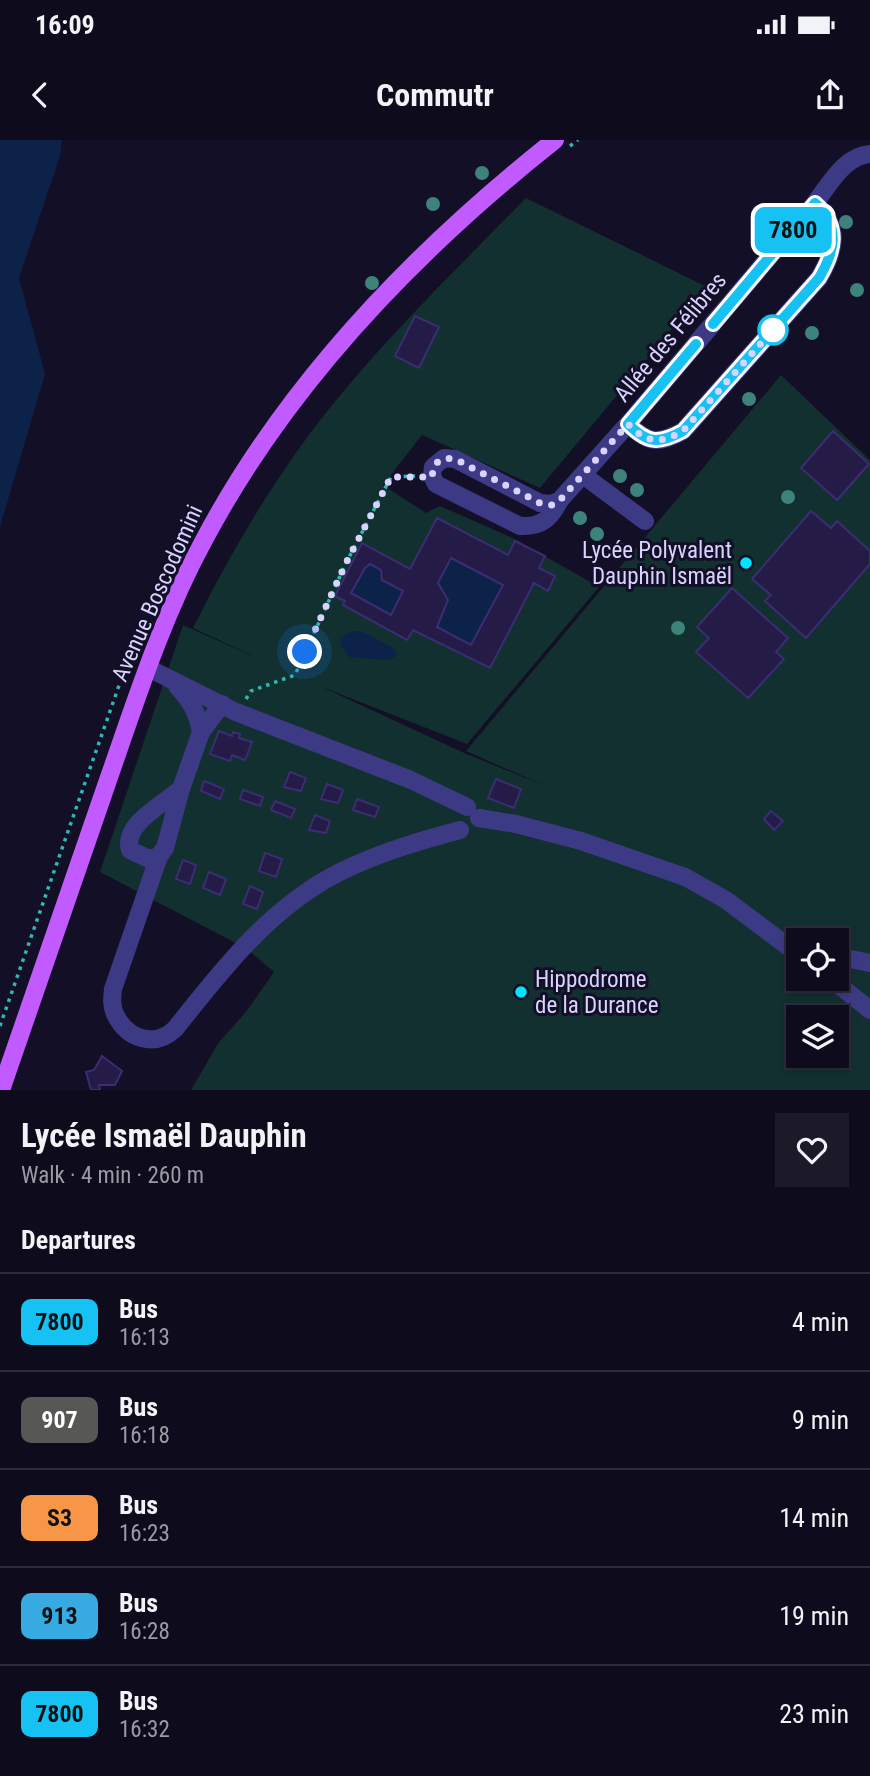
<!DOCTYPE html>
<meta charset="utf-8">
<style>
:root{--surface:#0e0b1c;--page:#1c1929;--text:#f1f3f6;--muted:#9b9ba3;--line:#2e2b3b}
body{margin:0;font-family:"Roboto Condensed",sans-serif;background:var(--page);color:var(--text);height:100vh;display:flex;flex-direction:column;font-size:26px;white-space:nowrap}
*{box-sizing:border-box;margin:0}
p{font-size:23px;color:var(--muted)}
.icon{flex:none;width:38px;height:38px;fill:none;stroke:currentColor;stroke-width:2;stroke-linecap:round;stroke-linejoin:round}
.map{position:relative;height:950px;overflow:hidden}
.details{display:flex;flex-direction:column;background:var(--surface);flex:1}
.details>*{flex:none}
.badge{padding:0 14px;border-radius:10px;font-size:24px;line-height:46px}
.tools{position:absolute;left:786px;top:788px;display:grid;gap:14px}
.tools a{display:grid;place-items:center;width:63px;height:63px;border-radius:0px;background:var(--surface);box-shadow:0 4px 10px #0003,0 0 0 2px var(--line);font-size:35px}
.you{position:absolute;width:35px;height:35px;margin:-18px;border:5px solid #fff;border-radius:50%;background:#1a73e8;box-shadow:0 0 0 10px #1a73e833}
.map>.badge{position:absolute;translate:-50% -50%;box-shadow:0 0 0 4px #fff}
h2{padding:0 21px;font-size:26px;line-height:63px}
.round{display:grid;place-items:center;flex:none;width:74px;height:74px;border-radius:0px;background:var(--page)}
.overview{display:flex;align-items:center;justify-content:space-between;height:119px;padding:0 21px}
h1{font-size:33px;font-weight:700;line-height:52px}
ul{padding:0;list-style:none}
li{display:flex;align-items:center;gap:21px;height:98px;padding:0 21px;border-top:2px solid var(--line)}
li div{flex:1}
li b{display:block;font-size:26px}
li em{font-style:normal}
li .badge{min-width:77px;font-weight:700;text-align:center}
.status{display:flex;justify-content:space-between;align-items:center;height:49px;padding:0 35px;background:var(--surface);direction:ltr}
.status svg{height:19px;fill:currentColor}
header{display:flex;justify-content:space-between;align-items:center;height:91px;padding:0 21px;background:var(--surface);font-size:32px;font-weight:700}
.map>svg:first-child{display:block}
.green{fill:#12302f;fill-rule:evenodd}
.water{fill:#0c2248}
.building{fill:#241b47;stroke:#3b2d73;stroke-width:2;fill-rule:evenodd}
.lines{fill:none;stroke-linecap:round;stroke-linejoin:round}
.path{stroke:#2fb8b0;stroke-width:3.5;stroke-dasharray:3.5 5;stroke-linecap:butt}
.minor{stroke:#3d3a85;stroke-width:18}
.major{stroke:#c25bff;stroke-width:18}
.tree{fill:#3d827b}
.line-casing{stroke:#fff;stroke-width:16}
.line{stroke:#16c1f3;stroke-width:10}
.walk{stroke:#d9d4ff;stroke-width:7;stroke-dasharray:0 12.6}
.stop-dot{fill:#fff;stroke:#16c1f3;stroke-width:3.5}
.poi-dot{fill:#00e5ff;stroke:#130f26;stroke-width:2.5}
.labels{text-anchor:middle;stroke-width:6;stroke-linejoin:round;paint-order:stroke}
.street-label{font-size:23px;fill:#d9d4ff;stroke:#130f26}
.poi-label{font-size:23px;fill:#d9d4ff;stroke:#130f26;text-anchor:end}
</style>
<div class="status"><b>16:09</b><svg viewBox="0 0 49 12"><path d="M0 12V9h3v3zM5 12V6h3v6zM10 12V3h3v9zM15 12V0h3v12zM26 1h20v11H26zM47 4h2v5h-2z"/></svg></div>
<header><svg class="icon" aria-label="back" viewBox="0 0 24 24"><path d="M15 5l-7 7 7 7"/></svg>Commutr<svg class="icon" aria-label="share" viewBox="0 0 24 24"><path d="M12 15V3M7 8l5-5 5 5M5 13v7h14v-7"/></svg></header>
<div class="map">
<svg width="870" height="950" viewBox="0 0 870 950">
<rect width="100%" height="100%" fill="#130f26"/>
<!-- green -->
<path class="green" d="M526 58 707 147 540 348 422 295 383 345 426 373 440 366 515 399 599 447 467 604 322 547 462 612 545 646 466 611 781 235 870 320V950H191L219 902 246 872 274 832 247 809 100 732 183 485 266 522 193 488C224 426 258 366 298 310 364 218 447 139 526 58ZM798 800H836V838H798ZM798 877H836V915H798Z"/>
<!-- water -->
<path class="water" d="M0 0H62L60 16 19 138 45 234 0 387Z
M451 418 503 445 471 505 437 487 448 460 438 443Z
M370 424 381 430 383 440 403 451 391 475 351 453 365 428Z
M351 491H361L395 509 397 514 394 518 385 520 349 517 341 506 340 499Z"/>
<!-- building -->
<path class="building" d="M415 176 439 187 419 228 395 216Z
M833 291 869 324 837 360 801 328Z
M811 371 831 388 837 381 870 411V424L806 498 765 461 771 455 752 439Z
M437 378 508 415 515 401 545 416 539 428 555 436 548 451 534 443 490 528 413 490 407 500 343 465 345 461 335 456 362 403 410 429ZM451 418 503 445 471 505 437 487 448 460 438 443ZM370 424 381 430 382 440 403 451 391 475 351 453 365 428Z
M732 448 788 498 776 512 784 519 748 558 696 512 709 498 697 487Z
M219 591 232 596 233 592 240 594 239 598 252 602 245 620 232 615 230 621 210 614Z
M290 632 306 638 301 651 284 647Z
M496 639 521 649 514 668 488 658Z
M204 641 224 649 220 659 201 651Z
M327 644 343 650 338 663 321 659Z
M243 650 263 657 260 666 240 659Z
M357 659 379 667 375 677 353 670Z
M275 661 295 669 291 678 271 670Z
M771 671 783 681 774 690 764 679Z
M315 675 330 681 326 693 309 690Z
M265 713 282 719 276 737 259 731Z
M183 720 196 725 190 744 176 739Z
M209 732 226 739 220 755 203 748Z
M250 746 263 752 257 769 243 764Z
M102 916 122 931 115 945H99L100 950H91L86 932 94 930Z"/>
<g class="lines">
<!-- path -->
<path class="path" d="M570 6 578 0
M246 559 251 551 295 535 346 423 391 337 415 336
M0 886 123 534 128 530"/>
<!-- minor -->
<path class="minor" d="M628 284C649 304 659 304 683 291L819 138C835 111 841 87 815 63
M583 335 645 381
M560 360 552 364 540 363 455 319 444 318 433 327 432 336 436 344 520 386C542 387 550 379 560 360L628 284 815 63C830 44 844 16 870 14
M148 528 236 572 411 640 467 667
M177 546C191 561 197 572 201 592
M181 649C163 664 122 685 130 710L149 719 159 716 165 708 181 649 201 592 222 564
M479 678 516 684 581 701 685 737 726 760 798 814
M159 716 113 849C112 858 111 867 116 876 128 899 155 908 175 889 222 830 270 767 340 732 378 713 419 701 460 690
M836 816 870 823
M830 838 870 870"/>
<!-- major -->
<path class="major" d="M1 950C36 849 71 747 106 646 135 563 162 477 204 400 288 242 416 110 555 0"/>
</g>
<!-- trees -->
<g class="tree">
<circle cx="482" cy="33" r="7"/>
<circle cx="433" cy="64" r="7"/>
<circle cx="846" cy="82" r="7"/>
<circle cx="372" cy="143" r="7"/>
<circle cx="857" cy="150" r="7"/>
<circle cx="812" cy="193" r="7"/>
<circle cx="749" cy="259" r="7"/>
<circle cx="620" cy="336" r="7"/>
<circle cx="637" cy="350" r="7"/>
<circle cx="788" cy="357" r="7"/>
<circle cx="580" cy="378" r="7"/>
<circle cx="597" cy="394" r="7"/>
<circle cx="618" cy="409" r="7"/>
<circle cx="678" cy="488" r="7"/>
</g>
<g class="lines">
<!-- line casing -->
<g class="line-casing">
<path id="line" d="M696 204 628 284C648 304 659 304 683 291L819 138C835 111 841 87 815 63L713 184"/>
</g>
<!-- line -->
<use href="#line" class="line"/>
<!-- walk -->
<path class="walk" d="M305 512 346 423 391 337H432C434 321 440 317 455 319L540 363 552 365 560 360 628 284C648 304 659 304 683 291L773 190"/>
</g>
<!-- markers -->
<circle class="stop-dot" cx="773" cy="190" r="14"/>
<g class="poi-dot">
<circle cx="746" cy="423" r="7"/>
<circle cx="521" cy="852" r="7"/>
</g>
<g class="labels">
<!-- street labels -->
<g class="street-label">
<text transform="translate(670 197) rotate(-50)" y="8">Allée des Félibres</text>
<text transform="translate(157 453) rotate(-66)" y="8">Avenue Boscodomini</text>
</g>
<!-- poi labels -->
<g class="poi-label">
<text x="732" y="418">Lycée Polyvalent<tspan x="732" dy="26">Dauphin Ismaël</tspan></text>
<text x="535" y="847" text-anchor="start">Hippodrome<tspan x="535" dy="26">de la Durance</tspan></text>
</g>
</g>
</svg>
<div class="tools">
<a><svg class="icon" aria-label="locate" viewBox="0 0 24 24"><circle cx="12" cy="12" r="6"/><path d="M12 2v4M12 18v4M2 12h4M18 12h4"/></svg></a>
<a><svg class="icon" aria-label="layers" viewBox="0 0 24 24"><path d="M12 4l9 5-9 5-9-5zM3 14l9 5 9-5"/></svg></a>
</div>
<div class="you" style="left:305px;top:512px"></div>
<b class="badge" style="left:793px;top:90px;background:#16c1f3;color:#111">7800</b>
</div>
<section class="details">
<div class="overview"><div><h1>Lycée Ismaël Dauphin</h1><p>Walk · 4 min · 260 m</p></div><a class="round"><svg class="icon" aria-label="heart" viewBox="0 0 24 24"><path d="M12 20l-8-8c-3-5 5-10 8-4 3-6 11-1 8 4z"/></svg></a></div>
<h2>Departures</h2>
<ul>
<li><span class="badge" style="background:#16c1f3;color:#111">7800</span><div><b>Bus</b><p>16:13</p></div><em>4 min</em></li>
<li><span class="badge" style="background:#575756;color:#fff">907</span><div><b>Bus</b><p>16:18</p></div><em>9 min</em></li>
<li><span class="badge" style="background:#f79646;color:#111">S3</span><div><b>Bus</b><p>16:23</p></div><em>14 min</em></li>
<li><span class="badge" style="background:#37aae1;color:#111">913</span><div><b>Bus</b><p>16:28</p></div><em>19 min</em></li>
<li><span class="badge" style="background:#16c1f3;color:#111">7800</span><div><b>Bus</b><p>16:32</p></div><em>23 min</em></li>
</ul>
</section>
